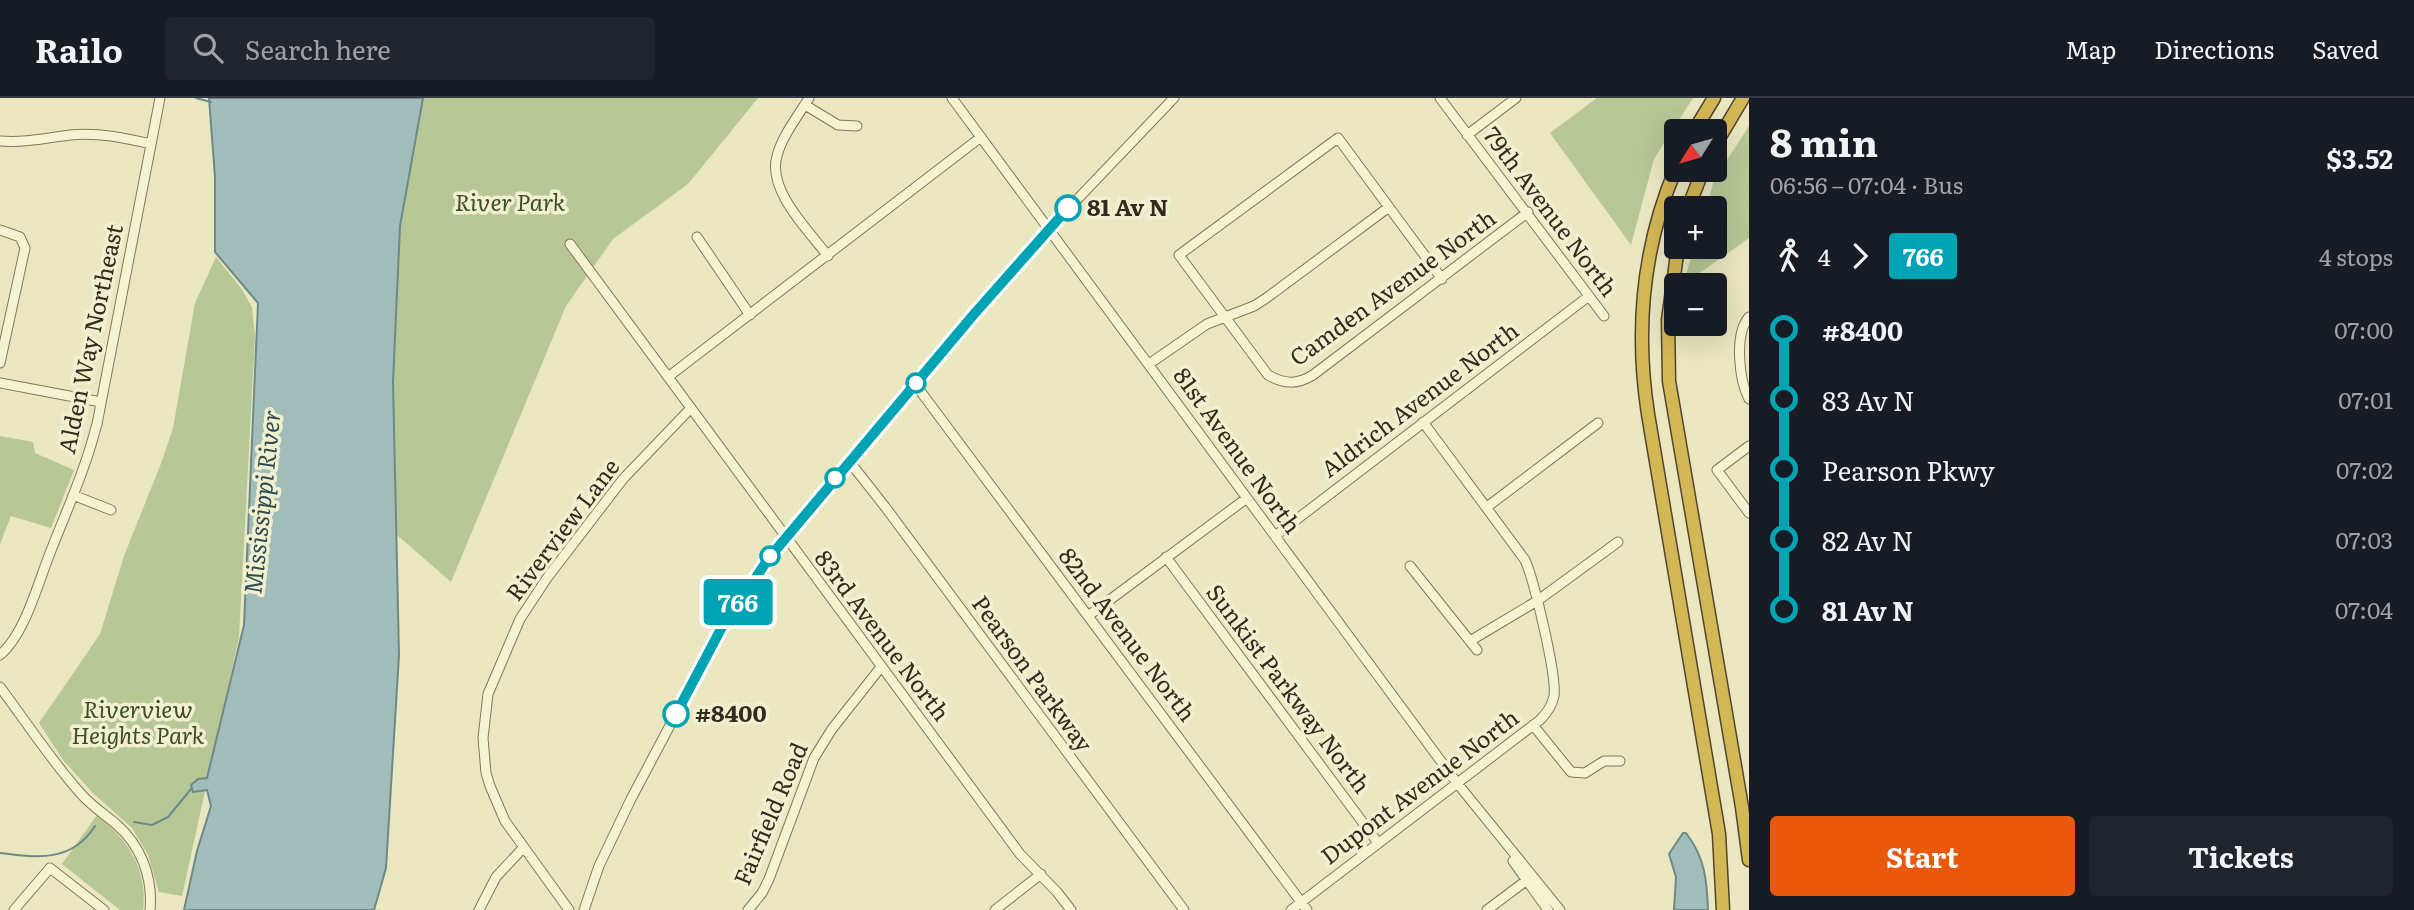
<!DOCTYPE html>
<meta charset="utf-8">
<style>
:root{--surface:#171b24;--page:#20242c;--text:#f1f3f6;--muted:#9ea1a6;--line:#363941;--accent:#ea580c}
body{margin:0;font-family:Literata,serif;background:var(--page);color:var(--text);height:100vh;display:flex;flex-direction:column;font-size:26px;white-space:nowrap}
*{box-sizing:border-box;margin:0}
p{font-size:23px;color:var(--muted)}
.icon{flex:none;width:38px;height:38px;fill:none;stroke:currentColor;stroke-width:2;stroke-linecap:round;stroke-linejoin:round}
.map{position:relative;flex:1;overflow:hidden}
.side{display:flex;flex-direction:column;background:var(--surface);width:665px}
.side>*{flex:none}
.badge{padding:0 14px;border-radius:5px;font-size:24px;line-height:46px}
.needle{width:46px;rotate:233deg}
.buttons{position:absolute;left:1664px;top:21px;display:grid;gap:14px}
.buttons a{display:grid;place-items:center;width:63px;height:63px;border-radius:7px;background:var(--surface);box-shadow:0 7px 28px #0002;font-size:35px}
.map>.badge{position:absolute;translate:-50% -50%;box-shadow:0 0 0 4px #fff}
.legs{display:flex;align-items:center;gap:10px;height:77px;padding:0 21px;font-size:23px}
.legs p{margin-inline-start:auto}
.summary{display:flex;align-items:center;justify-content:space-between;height:119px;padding:0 21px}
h1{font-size:38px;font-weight:700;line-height:52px}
.primary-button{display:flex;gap:14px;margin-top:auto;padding:14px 21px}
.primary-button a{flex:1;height:80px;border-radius:7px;background:var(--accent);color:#fff;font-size:28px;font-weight:700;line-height:80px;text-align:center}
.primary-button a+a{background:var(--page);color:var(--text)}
ul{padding:0 21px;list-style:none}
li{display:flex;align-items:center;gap:24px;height:70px;font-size:26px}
li i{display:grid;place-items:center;width:10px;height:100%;margin:0 9px;background:currentColor}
li i::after{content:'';width:18px;height:18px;margin:-9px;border:5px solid;border-radius:50%;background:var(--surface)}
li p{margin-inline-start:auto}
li:first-child i{background:linear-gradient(#0000 50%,currentColor 0)}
li:last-child i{background:linear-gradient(currentColor 50%,#0000 0)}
header{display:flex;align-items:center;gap:42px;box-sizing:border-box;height:98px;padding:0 35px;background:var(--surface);border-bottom:2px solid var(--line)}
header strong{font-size:33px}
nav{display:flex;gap:38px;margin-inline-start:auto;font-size:24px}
.search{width:490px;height:63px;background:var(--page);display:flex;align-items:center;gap:18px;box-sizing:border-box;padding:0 24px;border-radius:7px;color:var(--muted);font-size:26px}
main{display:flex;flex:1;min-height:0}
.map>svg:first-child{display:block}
.green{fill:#b7c796}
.water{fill:#a3bdbb;stroke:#6b8a89;stroke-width:2}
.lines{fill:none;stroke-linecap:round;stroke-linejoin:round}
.stream{stroke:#6b8a89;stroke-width:2}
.minor-casing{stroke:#82785a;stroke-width:11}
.highway-casing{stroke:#50452e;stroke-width:15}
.minor{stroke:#f6f3d3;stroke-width:9}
.highway{stroke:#d5b856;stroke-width:12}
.line-1-casing{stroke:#fff;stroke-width:16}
.line-1{stroke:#00a3b4;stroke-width:10}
.stop-1-dot{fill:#fff;stroke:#00a3b4;stroke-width:3.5}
.labels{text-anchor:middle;stroke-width:7;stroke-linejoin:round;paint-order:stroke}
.park-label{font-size:23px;font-style:italic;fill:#3b4e25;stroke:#f2f0d0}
.stop-label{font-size:23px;font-weight:bold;fill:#332c1d;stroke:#f2f0d0;text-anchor:start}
.street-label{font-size:23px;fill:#332c1d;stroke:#f2f0d0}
.water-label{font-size:24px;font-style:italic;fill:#2d4d52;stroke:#f2f0d0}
</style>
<header>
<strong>Railo</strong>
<div class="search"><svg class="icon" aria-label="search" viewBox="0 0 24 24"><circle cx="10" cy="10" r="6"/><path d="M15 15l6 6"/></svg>Search here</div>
<nav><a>Map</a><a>Directions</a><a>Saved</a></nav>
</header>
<main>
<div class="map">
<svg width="1749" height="812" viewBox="0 0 1749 812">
<rect width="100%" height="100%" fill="#eae7c1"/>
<!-- green -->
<path class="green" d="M423 0H758L688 86 613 141 566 208 451 484 396 436 393 284 400 128Z
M1597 0H1693L1654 61 1631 147 1550 35Z
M1749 28V140L1683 187 1694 149H1715V110H1706L1714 82Z
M216 159 241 190 252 209 255 239 239 539 182 798 159 794 148 757 132 730 93 695 63 662 39 625 100 536 124 458 162 363 173 330 195 205Z
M0 338 33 344 35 355 74 372 51 430 11 418 0 446Z
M97 717C128 741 148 772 143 812H120L62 766Z"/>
<!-- water -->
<path class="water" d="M209 0H423L400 128 393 284 399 557 386 770 374 812H184L197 753 211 708 207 692 193 694 191 687 198 681 207 680 244 527 258 205 215 154V79Z
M1683 735H1686C1705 759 1707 783 1708 812H1674L1676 779 1669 756Z"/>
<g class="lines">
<!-- stream -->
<path class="stream" d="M196 0 211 4
M134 724 152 727 168 719 191 691
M0 755C39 760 72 764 95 728"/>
<!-- minor casing -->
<g class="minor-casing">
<path id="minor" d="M809 0C798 18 782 38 777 58 767 92 808 132 828 158
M952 0 1457 685 1560 812
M1440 0 1604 218
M805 7 838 27 857 28
M1467 37 1516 0
M0 43C25 45 46 40 70 37 98 34 125 40 151 46
M0 132 20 139 25 150 0 265
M697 139 750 217
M570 146 1020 756 1057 794 1071 812
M1442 181 1338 40 1179 157 1268 277C1284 286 1297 287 1313 277L1528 114
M1749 219C1734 236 1739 282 1749 301
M1149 266 1207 226 1254 208 1265 201 1389 109
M668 279 981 39
M0 285 101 304
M915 286 1307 812
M1749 348 1717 372 1749 415
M849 363 886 410 1184 812
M73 397 111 412
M1487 409 1598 325
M1275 438 1589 198
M1166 459 1378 745
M1410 468 1477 552
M1088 518 1247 400
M1470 543 1537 503 1618 444
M0 557C25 536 38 485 50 455 64 419 80 384 91 347L97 326 160 0
M0 589C27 625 52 664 82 697 92 708 104 716 115 725 141 747 153 779 150 812
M1533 627 1571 674 1585 675 1604 663H1620
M1513 763 1548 812
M14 812 50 770 104 812
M479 812 496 779 523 750
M569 812 505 723 490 688 486 675 483 640 488 596 520 521 547 480 623 381 690 311
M584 812 599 768 631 701 722 529 760 472 849 363 1049 131 1174 0
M748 812 762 795 769 781 814 660 832 631 881 569
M995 812 1041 776
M1291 812 1540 622C1547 615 1552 608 1554 598 1557 578 1534 482 1525 462L1423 324
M1487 812 1531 779"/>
</g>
<!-- highway casing -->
<g class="highway-casing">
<path id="highway" d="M1694 33 1714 0
M1715 47 1743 0
M1676 70C1643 148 1635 232 1648 316L1719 736 1723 812
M1688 110 1703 72
M1678 149 1668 222 1669 283 1742 709 1749 762"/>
</g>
<!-- minor -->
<use href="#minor" class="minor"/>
<!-- highway -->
<use href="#highway" class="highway"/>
</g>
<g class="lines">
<!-- line-1 casing -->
<g class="line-1-casing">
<path id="line-1" d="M676 616 722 529 769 460 975 215 1068 110"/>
</g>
<!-- line-1 -->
<use href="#line-1" class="line-1"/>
</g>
<!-- markers -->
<g class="stop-1-dot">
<circle cx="1068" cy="110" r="12"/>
<circle cx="916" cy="285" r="9"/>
<circle cx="835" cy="380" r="9"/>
<circle cx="770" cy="458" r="9"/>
<circle cx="676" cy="616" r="12"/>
</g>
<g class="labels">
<!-- park labels -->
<g class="park-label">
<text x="510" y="113">River Park</text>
<text x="138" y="620">Riverview<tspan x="138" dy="26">Heights Park</tspan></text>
</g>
<!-- stop labels -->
<g class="stop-label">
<text x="1087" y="118">81 Av N</text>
<text x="695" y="624">#8400</text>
</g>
<!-- street labels -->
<g class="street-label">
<text transform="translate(1550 114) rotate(53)" y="8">79th Avenue North</text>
<text transform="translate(1393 190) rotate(-36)" y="8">Camden Avenue North</text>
<text transform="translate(91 241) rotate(-78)" y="8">Alden Way Northeast</text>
<text transform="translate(1420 302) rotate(-37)" y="8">Aldrich Avenue North</text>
<text transform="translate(1237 353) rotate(54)" y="8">81st Avenue North</text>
<text transform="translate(563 432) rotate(-53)" y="8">Riverview Lane</text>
<text transform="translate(1127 537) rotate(53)" y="8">82nd Avenue North</text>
<text transform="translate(882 538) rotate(53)" y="8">83rd Avenue North</text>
<text transform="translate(1032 576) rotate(54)" y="8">Pearson Parkway</text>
<text transform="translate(1288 591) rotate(53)" y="8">Sunkist Parkway North</text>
<text transform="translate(1420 689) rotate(-37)" y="8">Dupont Avenue North</text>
<text transform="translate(771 716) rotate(-67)" y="8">Fairfield Road</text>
</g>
<!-- water labels -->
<g class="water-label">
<text transform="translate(263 404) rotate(-84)" y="8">Mississippi River</text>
</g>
</g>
</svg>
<div class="buttons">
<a><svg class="needle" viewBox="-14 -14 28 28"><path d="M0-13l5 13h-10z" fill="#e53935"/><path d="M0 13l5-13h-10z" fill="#9ea1a6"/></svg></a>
<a>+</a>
<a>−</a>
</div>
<b class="badge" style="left:738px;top:504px;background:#00a3b4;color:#fff">766</b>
</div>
<section class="side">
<div class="summary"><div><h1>8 min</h1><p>06:56 – 07:04 · Bus</p></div><b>$3.52</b></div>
<div class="legs"><svg class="icon" aria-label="walk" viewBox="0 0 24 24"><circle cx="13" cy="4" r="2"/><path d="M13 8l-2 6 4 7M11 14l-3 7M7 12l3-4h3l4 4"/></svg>4<svg class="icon" aria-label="forward" viewBox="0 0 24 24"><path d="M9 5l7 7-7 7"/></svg><b class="badge" style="background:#00a3b4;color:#fff">766</b><p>4 stops</p></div>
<ul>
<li><i style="color:#00a3b4"></i><b>#8400</b><p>07:00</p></li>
<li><i style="color:#00a3b4"></i><span>83 Av N</span><p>07:01</p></li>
<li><i style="color:#00a3b4"></i><span>Pearson Pkwy</span><p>07:02</p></li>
<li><i style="color:#00a3b4"></i><span>82 Av N</span><p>07:03</p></li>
<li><i style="color:#00a3b4"></i><b>81 Av N</b><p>07:04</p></li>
</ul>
<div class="primary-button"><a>Start</a><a>Tickets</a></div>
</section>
</main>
